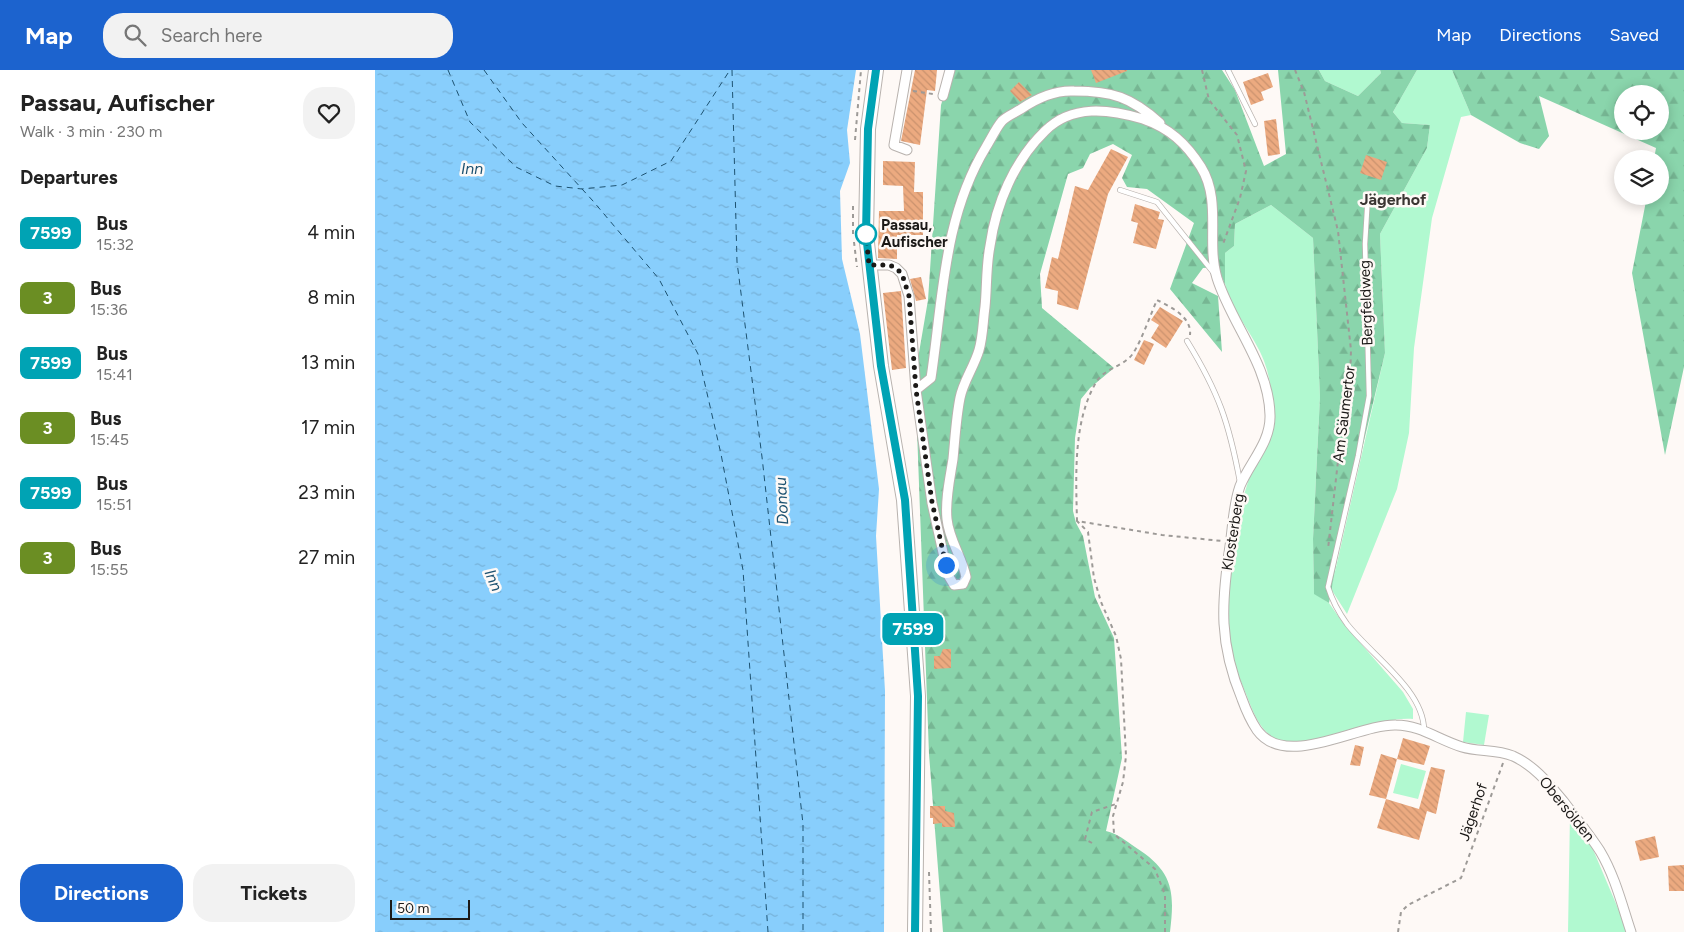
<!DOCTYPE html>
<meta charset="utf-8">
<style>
:root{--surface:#fff;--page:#f2f2f2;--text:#222;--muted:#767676;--accent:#1c63ce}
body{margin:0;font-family:Figtree,sans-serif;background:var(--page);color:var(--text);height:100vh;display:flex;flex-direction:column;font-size:19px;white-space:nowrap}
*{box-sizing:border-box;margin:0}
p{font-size:16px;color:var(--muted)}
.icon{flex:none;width:28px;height:28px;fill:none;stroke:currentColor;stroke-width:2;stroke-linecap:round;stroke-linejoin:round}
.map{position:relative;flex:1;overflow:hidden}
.side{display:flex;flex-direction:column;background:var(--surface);width:375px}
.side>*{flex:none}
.badge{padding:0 10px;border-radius:8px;font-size:18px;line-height:32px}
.tools{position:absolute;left:1239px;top:15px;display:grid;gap:10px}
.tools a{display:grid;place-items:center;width:55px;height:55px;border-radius:50%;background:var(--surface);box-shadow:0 2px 12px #0003;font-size:25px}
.scale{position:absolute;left:15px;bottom:12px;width:80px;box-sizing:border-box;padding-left:5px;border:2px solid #1b1917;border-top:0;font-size:14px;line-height:18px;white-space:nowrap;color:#1b1917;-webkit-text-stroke:4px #fef9f6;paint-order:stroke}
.you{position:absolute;width:25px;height:25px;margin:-12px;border:4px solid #fff;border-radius:50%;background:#1a73e8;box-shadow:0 0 0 8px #1a73e833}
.map>.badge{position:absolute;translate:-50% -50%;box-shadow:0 0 0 2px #fff}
h2{padding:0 20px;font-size:19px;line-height:45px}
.round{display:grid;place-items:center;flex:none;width:52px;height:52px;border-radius:20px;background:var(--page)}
.overview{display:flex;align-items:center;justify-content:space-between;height:85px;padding:0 20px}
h1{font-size:24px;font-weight:700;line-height:38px}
.cta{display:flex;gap:10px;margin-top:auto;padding:10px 20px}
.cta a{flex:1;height:58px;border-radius:20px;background:var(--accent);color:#fff;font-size:20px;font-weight:700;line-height:58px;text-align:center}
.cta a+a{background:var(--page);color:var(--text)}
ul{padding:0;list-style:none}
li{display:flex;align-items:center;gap:15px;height:65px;padding:0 20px}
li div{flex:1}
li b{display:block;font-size:19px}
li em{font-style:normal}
li .badge{min-width:55px;font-weight:700;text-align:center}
header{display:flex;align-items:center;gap:30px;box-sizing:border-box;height:70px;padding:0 25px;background:var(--accent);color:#fff}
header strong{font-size:24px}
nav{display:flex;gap:28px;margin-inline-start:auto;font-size:18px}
.search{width:350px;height:45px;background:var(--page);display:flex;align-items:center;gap:12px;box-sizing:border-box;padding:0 18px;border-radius:20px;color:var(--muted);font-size:19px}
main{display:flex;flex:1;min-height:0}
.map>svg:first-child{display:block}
.green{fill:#b1f9d0}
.forest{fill:url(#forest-firs);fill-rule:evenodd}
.water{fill:url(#water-ripples)}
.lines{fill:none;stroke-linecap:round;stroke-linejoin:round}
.ferry{stroke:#1d5271;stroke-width:1;stroke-dasharray:6 5;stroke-linecap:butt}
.building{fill:url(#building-back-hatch)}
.service-casing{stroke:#b8b2ae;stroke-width:6}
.minor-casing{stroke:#b8b2ae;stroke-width:11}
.primary-casing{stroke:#b8b2ae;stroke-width:16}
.path{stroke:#9d9a97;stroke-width:2;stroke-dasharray:4 4;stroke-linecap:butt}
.service{stroke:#fff;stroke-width:4.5}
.minor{stroke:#fff;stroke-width:9}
.primary{stroke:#fff;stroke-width:14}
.line-casing{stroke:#fff;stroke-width:11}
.line{stroke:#00a3b4;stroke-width:8}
.walk{stroke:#1b1917;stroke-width:5;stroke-dasharray:0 9}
.stop-dot{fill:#fff;stroke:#00a3b4;stroke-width:2.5}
.labels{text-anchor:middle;stroke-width:5;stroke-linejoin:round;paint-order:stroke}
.stop-label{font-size:15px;font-weight:bold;fill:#1b1917;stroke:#fef9f6;text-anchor:start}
.street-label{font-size:15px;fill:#1b1917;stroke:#fef9f6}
.water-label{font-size:16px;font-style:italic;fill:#1d5271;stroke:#fef9f6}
.neighbourhood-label{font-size:16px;font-weight:bold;fill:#3a3532;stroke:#fef9f6}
</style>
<header>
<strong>Map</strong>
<div class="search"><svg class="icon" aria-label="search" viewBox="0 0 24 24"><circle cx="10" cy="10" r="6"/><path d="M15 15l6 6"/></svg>Search here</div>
<nav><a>Map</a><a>Directions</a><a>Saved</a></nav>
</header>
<main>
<section class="side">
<div class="overview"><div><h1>Passau, Aufischer</h1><p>Walk · 3 min · 230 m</p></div><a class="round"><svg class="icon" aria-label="heart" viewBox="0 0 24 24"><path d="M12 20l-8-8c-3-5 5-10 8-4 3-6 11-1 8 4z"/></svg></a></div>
<h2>Departures</h2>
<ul>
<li><span class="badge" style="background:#00a3b4;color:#fff">7599</span><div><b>Bus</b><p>15:32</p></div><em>4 min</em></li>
<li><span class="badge" style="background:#6b8e23;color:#fff">3</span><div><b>Bus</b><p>15:36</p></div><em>8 min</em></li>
<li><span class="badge" style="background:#00a3b4;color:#fff">7599</span><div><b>Bus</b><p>15:41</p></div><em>13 min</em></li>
<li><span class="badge" style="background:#6b8e23;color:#fff">3</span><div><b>Bus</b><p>15:45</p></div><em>17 min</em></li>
<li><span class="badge" style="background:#00a3b4;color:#fff">7599</span><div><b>Bus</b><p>15:51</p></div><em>23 min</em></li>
<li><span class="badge" style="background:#6b8e23;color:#fff">3</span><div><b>Bus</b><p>15:55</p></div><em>27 min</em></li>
</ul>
<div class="cta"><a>Directions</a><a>Tickets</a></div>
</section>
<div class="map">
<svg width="1309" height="862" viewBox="0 0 1309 862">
<defs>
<pattern id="forest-firs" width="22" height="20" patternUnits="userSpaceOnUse" patternTransform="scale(1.25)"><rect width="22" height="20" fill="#8ad5ac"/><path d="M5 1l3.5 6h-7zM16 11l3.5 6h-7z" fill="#76b693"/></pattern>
<pattern id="water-ripples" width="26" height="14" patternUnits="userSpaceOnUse" patternTransform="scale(1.25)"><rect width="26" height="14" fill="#88cefc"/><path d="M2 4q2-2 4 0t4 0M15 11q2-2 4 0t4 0" fill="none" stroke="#75b0d7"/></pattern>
<pattern id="building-back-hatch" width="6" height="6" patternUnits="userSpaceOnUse" patternTransform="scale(1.25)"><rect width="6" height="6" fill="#ecaa80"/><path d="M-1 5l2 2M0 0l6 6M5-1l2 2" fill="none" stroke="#ca926e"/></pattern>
</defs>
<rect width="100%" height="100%" fill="#fef9f6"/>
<!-- green -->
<path class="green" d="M944 0H1005L1006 3 983 26 950 11Z
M1042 0H1077L1096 45 1086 47 1057 148 1039 278 1034 363 1022 419 972 544 956 519 1010 283 1005 164 1052 78 1055 55 1027 53 1018 42Z
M896 135 938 168 945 327 938 469 939 523 954 533 968 553 1028 622 1038 639V649C998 646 941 680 909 672 886 666 879 644 871 624 864 606 853 585 852 566 849 520 859 453 874 409 881 387 897 377 898 351 898 332 896 309 889 291 880 266 856 241 850 214 848 205 850 193 850 183L859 176 860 154Z
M1091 642 1114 645 1109 675 1088 672Z
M1026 694 1051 701 1043 729 1018 723Z
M1195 744 1214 770 1253 862H1193Z"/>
<!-- forest -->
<path class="forest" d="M577 0H847L860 20 889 96 911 84 903 0H944L950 11 983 26 1006 3 1005 0H1042L1018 42 1027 53 1055 55 1052 78 1005 164 1010 283 967 463 954 533 939 524 938 469 945 327 938 168 896 135 860 154 859 176 850 183V215L843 197 828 198 817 213 843 226 847 282 795 219 819 153 772 119 752 117 747 108 757 85 738 74 715 84 708 98 693 104 665 204 667 238 739 298 715 318 706 329 700 368 698 441 701 453 708 466 720 527 739 568 747 688 731 761C743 764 750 770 760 777 798 801 800 821 795 862H568L554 684 540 306 553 230 566 35Z
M1077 0H1309V297L1290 385 1257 203 1272 126H1285V89H1279L1281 78 1164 26 1174 66 1164 79 1145 73 1096 45ZM1248 24H1285V61H1248Z"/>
<!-- water -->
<path class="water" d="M0 0H481L472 60 475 93 465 121 467 189 485 264 504 419 501 466 510 621 509 862H0Z"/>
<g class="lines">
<!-- ferry -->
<path class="ferry" d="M73 0 95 52 141 97 180 116 207 119 247 115 296 91 355 0
M109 0 147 53 218 131 284 209 323 284 346 384 368 500 393 862
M357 0 362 192 387 387 428 754V862"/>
</g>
<!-- building -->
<path class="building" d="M540 0H562L560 21 552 20 545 75 526 71Z
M716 0H752V1L721 13Z
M893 3 898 17 886 22 889 30 876 35 868 12Z
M644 12 657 25 645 32 635 21Z
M901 49 905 84 893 86 889 51Z
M736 79 753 87 733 124 703 240 682 234 683 221 670 218 677 187 683 189 700 116 713 120Z
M991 85 1012 92 1006 110 985 103Z
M508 91 540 92 539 122H548V165H522V189L503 188 504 141H529L528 116 508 115Z
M760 134 785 142 783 149 789 150 781 179 758 173 763 153 756 151Z
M546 207 551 229 541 231 535 209Z
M526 221 531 298 517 300 508 223Z
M785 237 808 251 791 278 776 268 784 255 776 250Z
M769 270 779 274 769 295 759 290Z
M568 579H576V598L559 599V586H565Z
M1028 668 1055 676 1049 695 1022 689Z
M980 675 989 677 985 696 975 695Z
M1006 684 1022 689 1011 729 994 725Z
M1056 697 1070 700 1061 744 1052 741 1044 770 1002 758 1011 729 1044 739Z
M555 736H570V741L579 743 580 757H567V753L558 754V748H555Z
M1280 766 1284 787 1265 791 1260 771Z
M1309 795V821H1294L1293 796Z"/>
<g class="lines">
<!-- service casing -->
<g class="service-casing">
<path id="service" d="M853 0 880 54
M745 120 782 132 838 202
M993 124 990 174 994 326 983 386 953 517C957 530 964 543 972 554 996 585 1049 620 1049 660
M812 271C844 323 854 353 865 412"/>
</g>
<!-- minor casing -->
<g class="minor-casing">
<path id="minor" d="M568 26 575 0
M532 80 519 75 532 0
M494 195H514L521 198 527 204 534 226 541 320 557 433 573 505 579 515 588 514 591 507C587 487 574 470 572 449 570 430 575 408 578 389 580 369 581 348 585 328 588 312 599 297 604 280 608 267 608 251 610 237 612 217 611 196 615 176 621 134 639 91 670 61 697 34 734 39 768 49 794 58 811 73 826 97 847 131 831 172 842 208 856 253 894 295 895 345 896 372 875 392 865 416 858 436 858 456 855 476 846 534 844 574 867 629 871 640 876 651 882 660 911 700 982 654 1021 655 1045 655 1064 670 1087 677 1103 682 1121 679 1138 686 1160 696 1174 714 1189 732 1201 748 1214 764 1225 781 1240 806 1247 835 1256 862
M541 320 556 308C568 229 568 148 611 77 616 69 621 58 627 51 632 46 640 43 646 39 662 28 679 20 699 21 737 21 756 27 785 53"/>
</g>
<!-- primary casing -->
<g class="primary-casing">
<path id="primary" d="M501 0 493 59 491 164 506 296 529 430 543 626 540 862"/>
</g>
<!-- path -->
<path class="path" d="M827 0 834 30 862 65 871 101 865 128 848 174
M920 0 929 22 963 161 976 280 975 311 968 347 953 479
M538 21 558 24
M480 70 486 0
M478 164V134
M479 172 482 197
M702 451C701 408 698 355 719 316 727 299 742 299 754 288 763 281 776 243 782 230 796 237 817 247 815 265
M717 773 710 769 717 742 741 734
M554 802 556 862
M790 862V825L780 799 739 764 738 746 748 712 751 686 746 589 741 566 726 532 719 508 713 462 702 451 787 465 847 471
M1023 862 1026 842 1033 835 1086 808 1128 693"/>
<!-- service -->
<use href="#service" class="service"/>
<!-- minor -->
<use href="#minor" class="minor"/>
<!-- primary -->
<use href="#primary" class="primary"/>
</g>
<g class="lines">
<!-- line casing -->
<g class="line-casing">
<path id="line" d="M501 0 493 59 491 164 506 296 530 430 543 626 540 862"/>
</g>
<!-- line -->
<use href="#line" class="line"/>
<!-- walk -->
<path class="walk" d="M491 164 494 195H514L521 198 527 204 534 226 541 320 557 432 571 495"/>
</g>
<!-- markers -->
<circle class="stop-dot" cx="491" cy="164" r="10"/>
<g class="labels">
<!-- stop labels -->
<g class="stop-label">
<text x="506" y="160">Passau,<tspan x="506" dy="17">Aufischer</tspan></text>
</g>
<!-- street labels -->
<g class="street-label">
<text transform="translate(991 233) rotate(-92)" y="5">Bergfeldweg</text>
<text transform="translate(969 344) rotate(-83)" y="5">Am Säumertor</text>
<text transform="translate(858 462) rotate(-81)" y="5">Klosterberg</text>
<text transform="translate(1192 739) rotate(51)" y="5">Obersölden</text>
<text transform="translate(1098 742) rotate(-71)" y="5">Jägerhof</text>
</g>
<!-- water labels -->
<g class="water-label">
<text x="97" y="104">Inn</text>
<text transform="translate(406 431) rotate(-93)" y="6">Donau</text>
<text transform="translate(119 510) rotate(67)" y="6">Inn</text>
</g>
<!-- neighbourhood labels -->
<g class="neighbourhood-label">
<text x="1018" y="135">Jägerhof</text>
</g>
</g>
</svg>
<div class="tools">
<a><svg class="icon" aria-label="locate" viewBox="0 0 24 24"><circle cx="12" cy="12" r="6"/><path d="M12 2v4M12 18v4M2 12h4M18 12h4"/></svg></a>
<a><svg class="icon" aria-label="layers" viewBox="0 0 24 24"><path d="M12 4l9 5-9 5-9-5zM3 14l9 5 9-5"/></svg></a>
</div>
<div class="scale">50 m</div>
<div class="you" style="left:571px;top:495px"></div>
<b class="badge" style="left:538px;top:559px;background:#00a3b4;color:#fff">7599</b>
</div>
</main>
